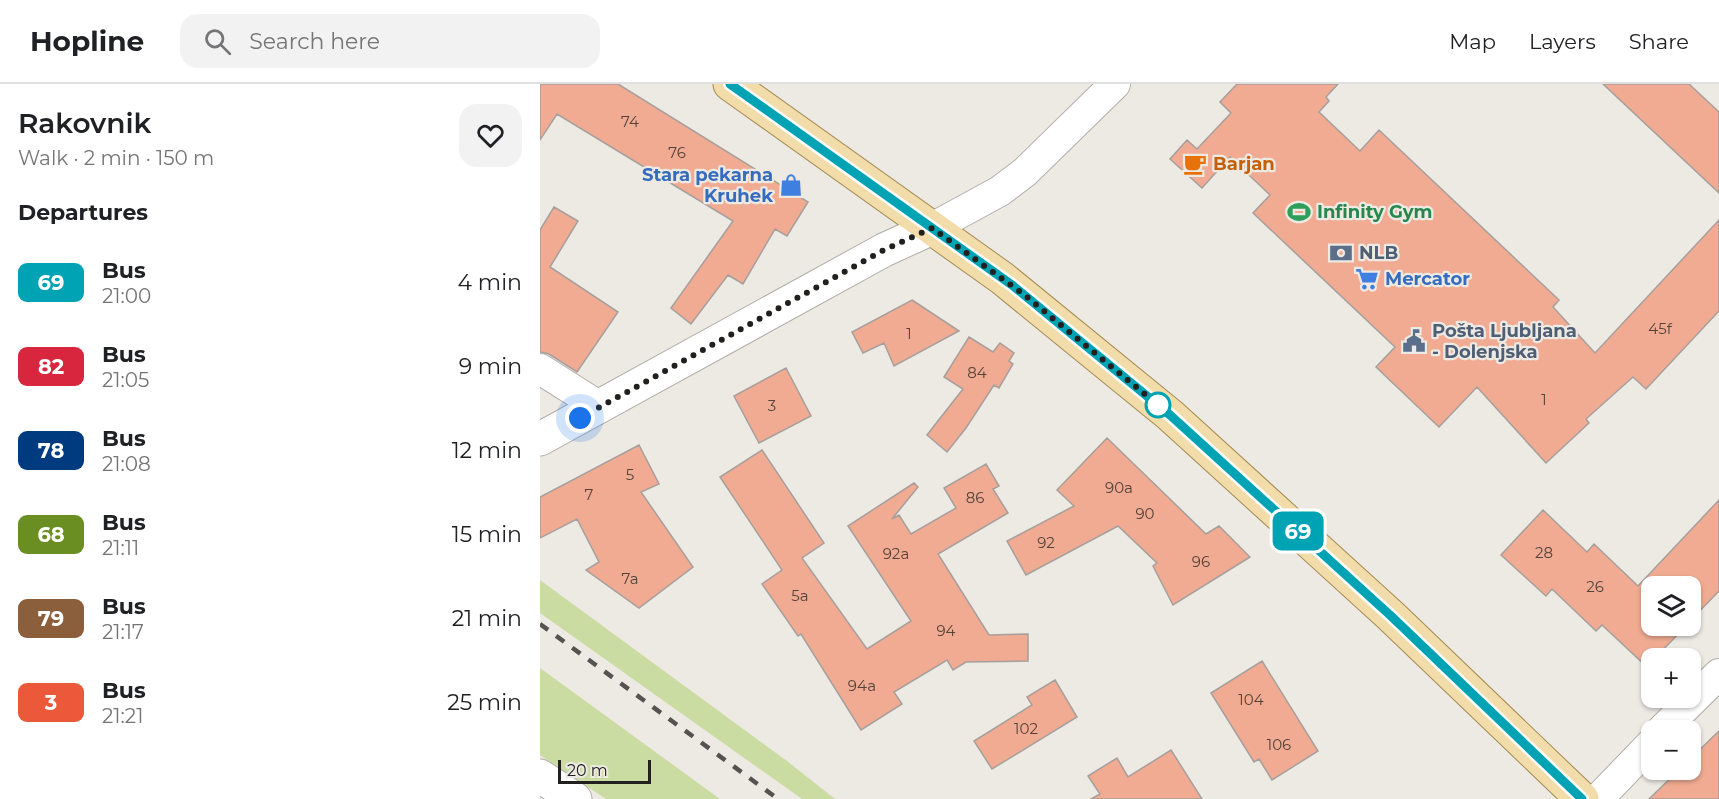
<!DOCTYPE html>
<meta charset="utf-8">
<style>
:root{--surface:#fff;--page:#f2f2f2;--text:#202124;--muted:#757577;--line:#e0e0e0}
body{margin:0;font-family:Montserrat,sans-serif;background:var(--page);color:var(--text);height:100vh;display:flex;flex-direction:column;font-size:22px;white-space:nowrap}
*{box-sizing:border-box;margin:0}
p{font-size:20px;color:var(--muted)}
.icon{flex:none;width:33px;height:33px;fill:none;stroke:currentColor;stroke-width:2;stroke-linecap:round;stroke-linejoin:round}
.map{position:relative;flex:1;overflow:hidden}
.sheet{display:flex;flex-direction:column;background:var(--surface);width:540px}
.sheet>*{flex:none}
.badge{padding:0 12px;border-radius:9px;font-size:21px;line-height:39px}
.controls{position:absolute;left:1101px;top:492px;display:grid;gap:12px}
.controls a{display:grid;place-items:center;width:60px;height:60px;border-radius:12px;background:var(--surface);box-shadow:0 2px 4px #0004;font-size:30px}
.scale{position:absolute;left:18px;bottom:15px;width:93px;box-sizing:border-box;padding-left:6px;border:3px solid #21201e;border-top:0;font-size:16px;line-height:21px;white-space:nowrap;color:#21201e;-webkit-text-stroke:4px #ede9e3;paint-order:stroke}
.you{position:absolute;width:30px;height:30px;margin:-15px;border:4px solid #fff;border-radius:50%;background:#1a73e8;box-shadow:0 0 0 9px #1a73e833}
.map>.badge{position:absolute;translate:-50% -50%;box-shadow:0 0 0 3px #fff}
h2{padding:0 18px;font-size:22px;line-height:54px}
.round{display:grid;place-items:center;flex:none;width:63px;height:63px;border-radius:18px;background:var(--page)}
.overview{display:flex;align-items:center;justify-content:space-between;height:102px;padding:0 18px}
h1{font-size:28px;font-weight:600;line-height:45px}
ul{padding:0;list-style:none}
li{display:flex;align-items:center;gap:18px;height:84px;padding:0 18px}
li div{flex:1}
li b{display:block;font-size:22px}
li em{font-style:normal}
li .badge{min-width:66px;font-weight:700;text-align:center}
header{display:flex;align-items:center;gap:36px;box-sizing:border-box;height:84px;padding:0 30px;background:var(--surface);border-bottom:2px solid var(--line)}
header strong{font-size:28px}
nav{display:flex;gap:33px;margin-inline-start:auto;font-size:21px}
.search{width:420px;height:54px;background:var(--page);display:flex;align-items:center;gap:15px;box-sizing:border-box;padding:0 21px;border-radius:18px;color:var(--muted);font-size:22px}
main{display:flex;flex:1;min-height:0}
.map>svg:first-child{display:block}
.green{fill:#cbdca2}
.building{fill:#f0ab92;stroke:#a69f9c;stroke-width:1.5}
.lines{fill:none;stroke-linecap:round;stroke-linejoin:round}
.minor-casing{stroke:#b1ada8;stroke-width:32}
.tertiary-casing{stroke:#b1ada8;stroke-width:35}
.primary-casing{stroke:#a38b53;stroke-width:35}
.minor{stroke:#fff;stroke-width:30}
.tertiary{stroke:#fff;stroke-width:33}
.primary{stroke:#f2dca9;stroke-width:33}
.rail{stroke:#555350;stroke-width:4.5;stroke-dasharray:10 10;stroke-linecap:butt}
.line-casing{stroke:#fff;stroke-width:14}
.line{stroke:#00a3b4;stroke-width:9}
.walk{stroke:#21201e;stroke-width:6;stroke-dasharray:0 10.8}
.stop-dot{fill:#fff;stroke:#00a3b4;stroke-width:3}
.labels{text-anchor:middle;stroke-width:4.5;stroke-linejoin:round;paint-order:stroke}
.number-label{font-size:15px;fill:#55433b}
.food-label{font-size:18px;font-weight:bold;fill:#c56008;stroke:#ede9e3;text-anchor:start}
.shop-label{font-size:18px;font-weight:bold;fill:#366cbe;stroke:#ede9e3;text-anchor:end}
.leisure-label{font-size:18px;font-weight:bold;fill:#27864d;stroke:#ede9e3;text-anchor:start}
.service-label{font-size:18px;font-weight:bold;fill:#4e5e75;stroke:#ede9e3;text-anchor:start}
</style>
<header>
<strong>Hopline</strong>
<div class="search"><svg class="icon" aria-label="search" viewBox="0 0 24 24"><circle cx="10" cy="10" r="6"/><path d="M15 15l6 6"/></svg>Search here</div>
<nav><a>Map</a><a>Layers</a><a>Share</a></nav>
</header>
<main>
<section class="sheet">
<div class="overview"><div><h1>Rakovnik</h1><p>Walk · 2 min · 150 m</p></div><a class="round"><svg class="icon" aria-label="heart" viewBox="0 0 24 24"><path d="M12 20l-8-8c-3-5 5-10 8-4 3-6 11-1 8 4z"/></svg></a></div>
<h2>Departures</h2>
<ul>
<li><span class="badge" style="background:#00a3b4;color:#fff">69</span><div><b>Bus</b><p>21:00</p></div><em>4 min</em></li>
<li><span class="badge" style="background:#d7263d;color:#fff">82</span><div><b>Bus</b><p>21:05</p></div><em>9 min</em></li>
<li><span class="badge" style="background:#003b80;color:#fff">78</span><div><b>Bus</b><p>21:08</p></div><em>12 min</em></li>
<li><span class="badge" style="background:#6b8e23;color:#fff">68</span><div><b>Bus</b><p>21:11</p></div><em>15 min</em></li>
<li><span class="badge" style="background:#8b5e3c;color:#fff">79</span><div><b>Bus</b><p>21:17</p></div><em>21 min</em></li>
<li><span class="badge" style="background:#ec593a;color:#fff">3</span><div><b>Bus</b><p>21:21</p></div><em>25 min</em></li>
</ul>
</section>
<div class="map">
<svg width="1179" height="715" viewBox="0 0 1179 715">
<rect width="100%" height="100%" fill="#ede9e3"/>
<!-- green -->
<path class="green" d="M0 496 247 677 295 715H262L0 529Z
M0 584 180 715H66L0 671Z"/>
<!-- building -->
<path class="building" d="M0 0H78L268 118 247 152 235 145 203 200 188 191 151 240 131 224 193 137 17 30 0 56Z
M697 0H798L786 13 789 17 779 28 820 67 839 46 1019 216 1013 223 1055 269 1179 136V227L1106 305 1093 293 1046 335 1049 339 1006 379 937 303 899 343 836 283 855 263 713 129 730 111 690 73 662 104 630 75 647 56 657 65 691 29 680 18Z
M1063 0H1149L1179 28V109Z
M14 123 38 137 10 183 78 228 37 288 9 270 0 268V146Z
M372 216 419 247 354 282 344 259 323 269 312 248Z
M429 253 453 268 460 259 474 269 469 277 473 280 459 304 454 301 426 344 407 368 387 351 423 305 404 293Z
M246 284 271 332 219 359 194 312Z
M567 354 666 450 679 442 710 473 633 521 613 482 617 479 578 442 486 491 467 457 534 422 517 406Z
M99 361 119 400 101 408 153 483 99 524 46 486 59 478 37 435 0 454V413Z
M222 366 284 459 262 474 327 565 371 537 308 442 374 399 378 403 352 435 359 431 371 450 416 424 404 404 446 380 459 402 453 405 468 429 398 470 449 551 488 550V577L426 578 413 586 407 576 354 608 362 620 321 646 261 550 258 552 222 500 242 486 180 393Z
M1179 416V507L1150 537V502H1112V542H1146L1115 574H1112L1107 583 1062 541 1056 547 1012 505 1006 512 961 471 1003 426 1047 468 1054 460 1098 502Z
M722 577 778 667 732 696 719 675 714 678 671 609Z
M515 596 537 633 452 685 434 657 492 621 487 613Z
M1179 647V715H1109L1139 686H1150V675Z
M631 666 662 715H551L560 710 548 692 577 674 588 693Z"/>
<g class="lines">
<!-- minor casing -->
<g class="minor-casing">
<path id="minor" d="M392 144 460 107 485 88 575 0
M0 285 60 323
M1122 646 1179 590
M1058 715 1112 659"/>
</g>
<!-- tertiary casing -->
<g class="tertiary-casing">
<path id="tertiary" d="M0 355 344 166 392 144
M0 692 35 715"/>
</g>
<!-- primary casing -->
<g class="primary-casing">
<path id="primary" d="M190 0 462 194 630 331 851 532 1042 715"/>
</g>
<!-- minor -->
<use href="#minor" class="minor"/>
<!-- tertiary -->
<use href="#tertiary" class="tertiary"/>
<!-- primary -->
<use href="#primary" class="primary"/>
<!-- rail -->
<path class="rail" d="M0 540 238 715"/>
</g>
<g class="lines">
<!-- line casing -->
<g class="line-casing">
<path id="line" d="M190 0 472 201 630 331 851 532 1042 715"/>
</g>
<!-- line -->
<use href="#line" class="line"/>
<!-- walk -->
<path class="walk" d="M40 334 344 166 392 144 482 209 618 321"/>
</g>
<!-- icons -->
<defs>
<g id="cafe-bare" transform="scale(1.8)"><path d="M-5.5-4.5H6V0H3Q3 3.5 0 3.5H-2.5Q-5.5 3.5-5.5 0ZM3-3.2v2h1.7v-2ZM-6 4.5H4V6H-6Z" fill="#e8710a" stroke="#ede9e3" stroke-width="2.5" paint-order="stroke"/></g>
<g id="shop-bare" transform="scale(1.8)"><path d="M-5-2.5h2.3a2.7 3.5 0 0 1 5.4 0H5L5.5 6h-11ZM-1.5-2.5h3a1.5 2.3 0 0 0-3 0Z" fill="#3f7fe0" stroke="#ede9e3" stroke-width="2.5" paint-order="stroke"/></g>
<g id="stadium-bare" transform="scale(1.8)"><path d="M0-5a6.5 5 0 1 0 0 10a6.5 5 0 1 0 0-10ZM-3.5-1.8h7v3.6h-7Z" fill="#2e9e5b" stroke="#ede9e3" stroke-width="2.5" paint-order="stroke"/></g>
<g id="bank-bare" transform="scale(1.8)"><path d="M-6-4H6V4H-6ZM0-2.3a2.3 2.3 0 1 0 0 4.6a2.3 2.3 0 1 0 0-4.6Z" fill="#5c6f8a" stroke="#ede9e3" stroke-width="2.5" paint-order="stroke"/></g>
<g id="supermarket-bare" transform="scale(1.8)"><path d="M-6-5.5h2.5l.6 2H6L4.5 2H-2.5L-4.4-4H-6ZM-1.5 3.2a1.3 1.3 0 1 0 .1 0ZM3 3.2a1.3 1.3 0 1 0 .1 0Z" fill="#3f7fe0" stroke="#ede9e3" stroke-width="2.5" paint-order="stroke"/></g>
<g id="civic-bare" transform="scale(1.8)"><path d="M-.6-6.5H3V-4.5H.6V-3L4-1V1h2V6H-6V1h2V-1L-.6-3ZM-1.2 2.5V6h2.4V2.5Z" fill="#5c6f8a" stroke="#ede9e3" stroke-width="2.5" paint-order="stroke"/></g>
</defs>
<g fill-rule="evenodd">
<use href="#cafe-bare" x="655" y="80"/>
<use href="#shop-bare" x="251" y="101"/>
<use href="#stadium-bare" x="759" y="128"/>
<use href="#bank-bare" x="801" y="169"/>
<use href="#supermarket-bare" x="827" y="195"/>
<use href="#civic-bare" x="874" y="257"/>
</g>
<!-- markers -->
<circle class="stop-dot" cx="618" cy="321" r="12"/>
<g class="labels">
<!-- number labels -->
<g class="number-label">
<text x="90" y="43">74</text>
<text x="137" y="74">76</text>
<text x="1120" y="250">45f</text>
<text x="369" y="255">1</text>
<text x="437" y="294">84</text>
<text x="1004" y="321">1</text>
<text x="232" y="327">3</text>
<text x="90" y="396">5</text>
<text x="579" y="409">90a</text>
<text x="49" y="416">7</text>
<text x="435" y="419">86</text>
<text x="605" y="435">90</text>
<text x="506" y="464">92</text>
<text x="1004" y="474">28</text>
<text x="356" y="475">92a</text>
<text x="661" y="483">96</text>
<text x="90" y="500">7a</text>
<text x="1055" y="508">26</text>
<text x="260" y="517">5a</text>
<text x="406" y="552">94</text>
<text x="322" y="607">94a</text>
<text x="711" y="621">104</text>
<text x="486" y="650">102</text>
<text x="739" y="666">106</text>
</g>
<!-- food labels -->
<g class="food-label">
<text x="673" y="86">Barjan</text>
</g>
<!-- shop labels -->
<g class="shop-label">
<text x="233" y="97">Stara pekarna<tspan x="233" dy="21">Kruhek</tspan></text>
<text x="845" y="201" text-anchor="start">Mercator</text>
</g>
<!-- leisure labels -->
<g class="leisure-label">
<text x="777" y="134">Infinity Gym</text>
</g>
<!-- service labels -->
<g class="service-label">
<text x="819" y="175">NLB</text>
<text x="892" y="253">Pošta Ljubljana<tspan x="892" dy="21">- Dolenjska</tspan></text>
</g>
</g>
</svg>
<div class="controls">
<a><svg class="icon" aria-label="layers" viewBox="0 0 24 24"><path d="M12 4l9 5-9 5-9-5zM3 14l9 5 9-5"/></svg></a>
<a>+</a>
<a>−</a>
</div>
<div class="scale">20 m</div>
<div class="you" style="left:40px;top:334px"></div>
<b class="badge" style="left:758px;top:447px;background:#00a3b4;color:#fff">69</b>
</div>
</main>
